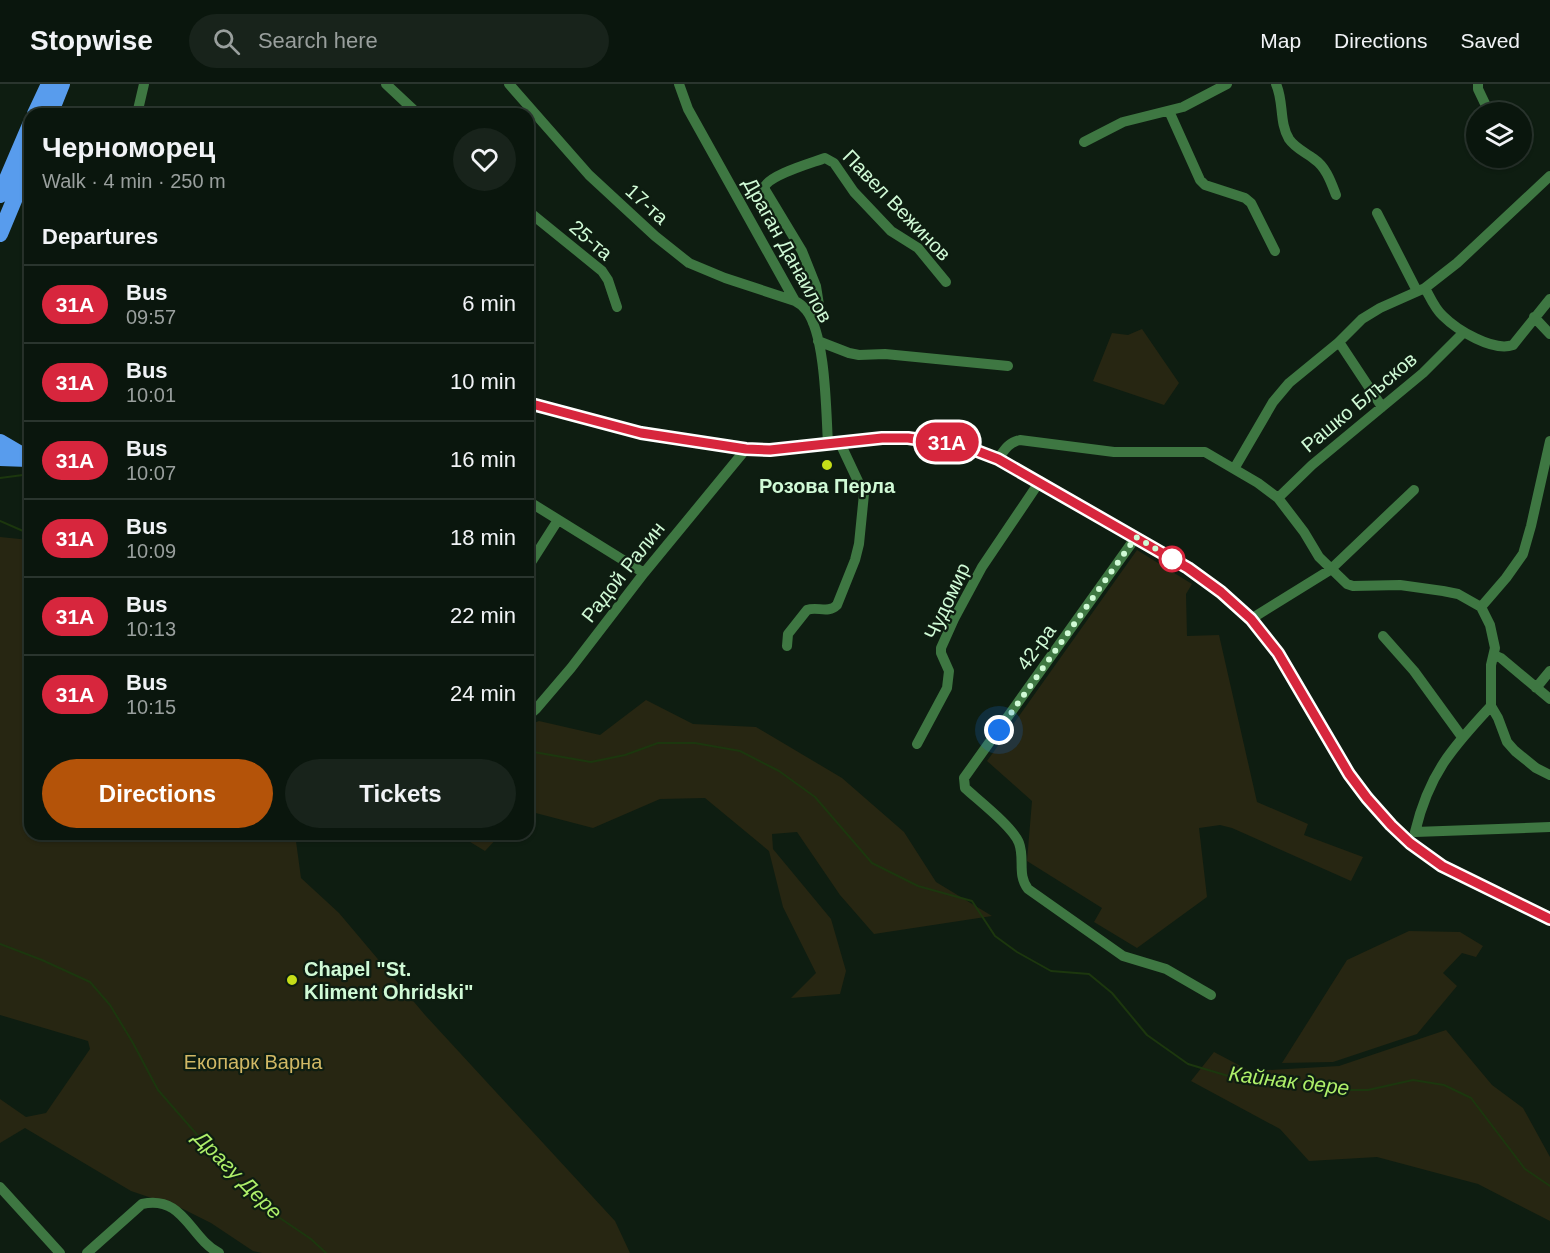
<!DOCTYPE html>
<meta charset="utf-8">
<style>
:root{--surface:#0a160d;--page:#18231b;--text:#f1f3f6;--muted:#999f9d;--line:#2a352e;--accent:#b45309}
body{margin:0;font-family:Arial,sans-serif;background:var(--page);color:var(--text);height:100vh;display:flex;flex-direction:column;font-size:22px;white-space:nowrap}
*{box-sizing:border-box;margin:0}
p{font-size:20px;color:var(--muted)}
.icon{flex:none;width:33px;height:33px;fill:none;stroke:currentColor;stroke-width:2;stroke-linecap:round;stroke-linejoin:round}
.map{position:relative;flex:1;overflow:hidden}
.details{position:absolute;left:24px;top:24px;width:510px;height:732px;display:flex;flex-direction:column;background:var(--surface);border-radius:18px;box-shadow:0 2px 4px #0004,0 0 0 2px var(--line)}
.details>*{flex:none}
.badge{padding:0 12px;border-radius:20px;font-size:21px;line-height:39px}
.buttons{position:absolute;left:1466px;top:18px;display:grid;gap:12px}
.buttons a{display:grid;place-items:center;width:66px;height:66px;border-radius:50%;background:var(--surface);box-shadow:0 2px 4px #0004,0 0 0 2px var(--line);font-size:30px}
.you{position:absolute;width:30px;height:30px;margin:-15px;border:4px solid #fff;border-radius:50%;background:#1a73e8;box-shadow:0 0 0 9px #1a73e833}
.map>.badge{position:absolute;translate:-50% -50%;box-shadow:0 0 0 3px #fff}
h2{padding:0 18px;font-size:22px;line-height:54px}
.round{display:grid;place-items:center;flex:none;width:63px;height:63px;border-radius:32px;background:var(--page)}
.headline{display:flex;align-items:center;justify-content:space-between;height:102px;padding:0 18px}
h1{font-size:28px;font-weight:600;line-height:45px}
.primary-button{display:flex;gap:12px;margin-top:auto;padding:12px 18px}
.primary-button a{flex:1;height:69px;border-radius:36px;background:var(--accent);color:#fff;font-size:24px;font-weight:600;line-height:69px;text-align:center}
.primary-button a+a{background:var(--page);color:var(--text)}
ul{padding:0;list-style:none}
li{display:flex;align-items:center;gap:18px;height:78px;padding:0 18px;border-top:2px solid var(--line)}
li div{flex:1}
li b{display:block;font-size:22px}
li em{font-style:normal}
li .badge{min-width:66px;font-weight:700;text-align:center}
header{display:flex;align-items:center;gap:36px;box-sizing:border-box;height:84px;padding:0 30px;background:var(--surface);border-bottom:2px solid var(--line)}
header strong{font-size:28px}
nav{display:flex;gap:33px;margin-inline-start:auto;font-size:21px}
.search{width:420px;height:54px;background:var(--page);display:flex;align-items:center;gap:15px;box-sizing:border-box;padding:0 21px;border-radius:33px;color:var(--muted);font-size:22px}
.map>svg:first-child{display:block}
.green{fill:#272612}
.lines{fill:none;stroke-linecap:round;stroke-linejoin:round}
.stream{stroke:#1c370e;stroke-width:2}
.minor{stroke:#3e7742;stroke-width:10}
.highway{stroke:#589ced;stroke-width:16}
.line-casing{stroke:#fff;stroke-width:14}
.line{stroke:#d7263d;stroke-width:9}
.walk{stroke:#d0fad6;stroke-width:6;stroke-dasharray:0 10.8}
.poi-dot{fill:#c5dd18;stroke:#0e1d11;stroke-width:2}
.stop-dot{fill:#fff;stroke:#d7263d;stroke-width:3}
.labels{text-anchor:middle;stroke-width:4.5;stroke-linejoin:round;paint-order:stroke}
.street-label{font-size:20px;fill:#d0fad6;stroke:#0e1d11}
.poi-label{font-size:20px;font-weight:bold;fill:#d0fad6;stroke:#0e1d11}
.park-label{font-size:20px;fill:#d1b865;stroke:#0e1d11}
.water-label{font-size:21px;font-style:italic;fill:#aeef69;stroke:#0e1d11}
</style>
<header>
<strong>Stopwise</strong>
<div class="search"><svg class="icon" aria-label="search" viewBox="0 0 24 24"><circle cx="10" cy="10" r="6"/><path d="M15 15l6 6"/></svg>Search here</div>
<nav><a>Map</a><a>Directions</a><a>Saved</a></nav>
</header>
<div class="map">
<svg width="1550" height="1169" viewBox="0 0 1550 1169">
<rect width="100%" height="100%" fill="#0e1d11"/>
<!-- green -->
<path class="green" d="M1142 245 1179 299 1164 321 1093 297 1112 249 1128 251Z
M0 453 30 456V750H295L301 794 339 829 425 931 615 1137 630 1169H262L253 1167 211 1139 181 1124 131 1107 25 1044 0 1059V1015L26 1033 46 1029 90 965 88 957 0 931Z
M1137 466 1192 500 1186 510 1187 552 1219 551 1257 718 1308 740 1304 751 1363 773 1351 797 1232 744 1220 741 1199 744 1207 813 1137 864 1094 838 1102 824 1027 777 1032 717 987 677Z
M646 616 693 640 756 643 842 694 904 748 936 798 992 832 874 850 840 811 797 748 772 750 773 765 831 835 846 887 840 910 791 914 816 889 783 823 769 767 705 714 660 715 593 744 528 727V641L539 637 600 651Z
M457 750H501L485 767Z
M1409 847 1460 848 1483 862 1476 873 1462 869 1443 889 1457 902 1417 950 1333 978 1282 979 1347 876Z
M1446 946 1492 1001 1523 1024 1550 1073V1137L1478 1100 1377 1073 1309 1077 1280 1045 1191 997 1214 968 1250 987 1339 982Z"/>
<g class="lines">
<!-- stream -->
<path class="stream" d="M0 394 23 391 30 393
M0 437 30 450
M528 667 591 678 625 671 658 659H695L740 667 779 687 815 713 872 779 918 802 972 817 995 852 1017 868 1051 887 1089 890 1112 909 1147 951 1188 980 1235 994 1306 998 1341 1006H1368L1413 996 1444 1001 1471 1014 1525 1085 1550 1102
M0 860 42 876 90 898 110 921 133 959 158 1006 234 1093 268 1126 311 1155 326 1169"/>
<!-- minor -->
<path class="minor" d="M386 0 418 30
M509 0 589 91 655 152 689 179 725 194 795 217
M679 0 688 25 795 217C799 219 803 222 806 226 826 251 826 328 828 360
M1276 0C1284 17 1279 39 1289 55 1295 64 1305 68 1314 75 1326 83 1331 98 1336 111
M1478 0V5L1489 28
M1169 27 1200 96 1205 101 1245 114 1251 119 1275 167
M137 30 144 0
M1084 58 1123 38 1183 23 1227 0
M528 127 602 187 608 196 617 223
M1377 129 1417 207
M1425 204C1430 213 1435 225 1443 232 1457 246 1493 268 1513 261L1550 215
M1534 233 1550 250
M813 239 819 221 816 202 802 167 764 104C768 91 812 79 825 74L834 79 854 108 891 147 918 164 946 198
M818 257 849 269 859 271 885 270 1008 282
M1339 258 1382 323
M528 319 641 349 746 365 770 366 907 353 964 362 998 375 1188 484 1222 508 1251 535 1278 569 1349 690 1367 714 1391 741 1413 761 1442 781 1550 835
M998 375C1005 365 1008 359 1020 356L1114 368H1205L1258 399 1278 414 1304 448 1319 473 1347 500 1353 502 1400 501 1443 507 1458 510 1481 523 1490 541 1495 564 1491 581V622L1498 634 1507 658 1515 667 1536 684 1550 691
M1234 385 1273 318 1289 299 1339 258 1362 235 1380 224 1425 204 1457 179 1550 92
M1278 414 1312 381 1423 289 1464 248
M528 417 644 489
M1136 453 964 694 965 704C978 716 1013 743 1019 759 1025 775 1017 791 1028 805L1123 872 1166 885 1211 911
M528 483 558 436
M1481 523 1506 494 1523 470 1531 442 1550 357
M1251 535 1330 486 1414 406
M1383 552 1414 587 1462 653
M787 562 788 550 807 526C817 522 828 530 837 521L855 476 859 460 864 410 840 359
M1494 571 1501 574 1550 615
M1536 604 1550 587
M528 632 536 625 571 584 644 489 746 365
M917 660 947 604 949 587 941 569V564L954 535 982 483 1040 397
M1415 748C1429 690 1451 665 1491 622
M1415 748 1550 743
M0 1103 60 1169
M87 1169 142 1120C184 1111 189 1153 219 1169"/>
<!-- highway -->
<path class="highway" d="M35 30 49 0
M50 30 62 0
M0 111 30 41
M0 150 30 78
M0 358 29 375
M0 374 28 375"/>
</g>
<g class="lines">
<!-- line casing -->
<g class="line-casing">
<path id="line" d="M528 319 641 349 746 365 770 366 882 354H908L964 362 998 375 1188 484 1221 508 1251 535 1278 569 1349 690 1367 714 1391 741 1410 759 1442 782 1550 835"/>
</g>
<!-- line -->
<use href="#line" class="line"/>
<!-- walk -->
<path class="walk" d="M999 646 1136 453 1176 477 1172 475"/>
</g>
<!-- markers -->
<g class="poi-dot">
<circle cx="827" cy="381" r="6"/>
<circle cx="292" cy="896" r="6"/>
</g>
<circle class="stop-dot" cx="1172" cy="475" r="12"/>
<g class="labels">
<!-- street labels -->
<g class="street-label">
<text transform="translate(647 120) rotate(42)" y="7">17-та</text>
<text transform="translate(897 121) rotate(46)" y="7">Павел Вежинов</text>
<text transform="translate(591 156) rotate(41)" y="7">25-та</text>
<text transform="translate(788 166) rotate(61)" y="7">Драган Данаилов</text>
<text transform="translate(1359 318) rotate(-40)" y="7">Рашко Блъсков</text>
<text transform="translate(623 488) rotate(-52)" y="7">Радой Ралин</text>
<text transform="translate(947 517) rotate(-65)" y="7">Чудомир</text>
<text transform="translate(1036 563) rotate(-54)" y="7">42-ра</text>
</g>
<!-- poi labels -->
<g class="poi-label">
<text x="827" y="409">Розова Перла</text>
<text x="304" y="892" text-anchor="start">Chapel "St.<tspan x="304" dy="23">Kliment Ohridski"</tspan></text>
</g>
<!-- park labels -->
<g class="park-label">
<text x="253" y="985">Екопарк Варна</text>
</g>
<!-- water labels -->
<g class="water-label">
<text transform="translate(1289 997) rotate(7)" y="7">Кайнак дере</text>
<text transform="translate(238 1091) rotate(45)" y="7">Драгу Дере</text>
</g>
</g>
</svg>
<div class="buttons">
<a><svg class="icon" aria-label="layers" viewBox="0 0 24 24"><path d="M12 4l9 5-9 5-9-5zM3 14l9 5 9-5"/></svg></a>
</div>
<div class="you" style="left:999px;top:646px"></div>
<b class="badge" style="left:947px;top:358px;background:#d7263d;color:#fff">31А</b>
<section class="details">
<div class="headline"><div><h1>Черноморец</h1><p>Walk · 4 min · 250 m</p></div><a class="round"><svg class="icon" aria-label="heart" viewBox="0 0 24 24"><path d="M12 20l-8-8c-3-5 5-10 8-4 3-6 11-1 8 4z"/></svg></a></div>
<h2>Departures</h2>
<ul>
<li><span class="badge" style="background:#d7263d;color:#fff">31А</span><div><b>Bus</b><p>09:57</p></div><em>6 min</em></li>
<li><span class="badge" style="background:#d7263d;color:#fff">31А</span><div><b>Bus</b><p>10:01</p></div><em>10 min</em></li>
<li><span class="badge" style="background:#d7263d;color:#fff">31А</span><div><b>Bus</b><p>10:07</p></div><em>16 min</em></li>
<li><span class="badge" style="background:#d7263d;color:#fff">31А</span><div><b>Bus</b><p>10:09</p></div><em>18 min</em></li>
<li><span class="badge" style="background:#d7263d;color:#fff">31А</span><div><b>Bus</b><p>10:13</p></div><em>22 min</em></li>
<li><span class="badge" style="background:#d7263d;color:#fff">31А</span><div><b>Bus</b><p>10:15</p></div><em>24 min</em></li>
</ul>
<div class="primary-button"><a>Directions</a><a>Tickets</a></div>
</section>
</div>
